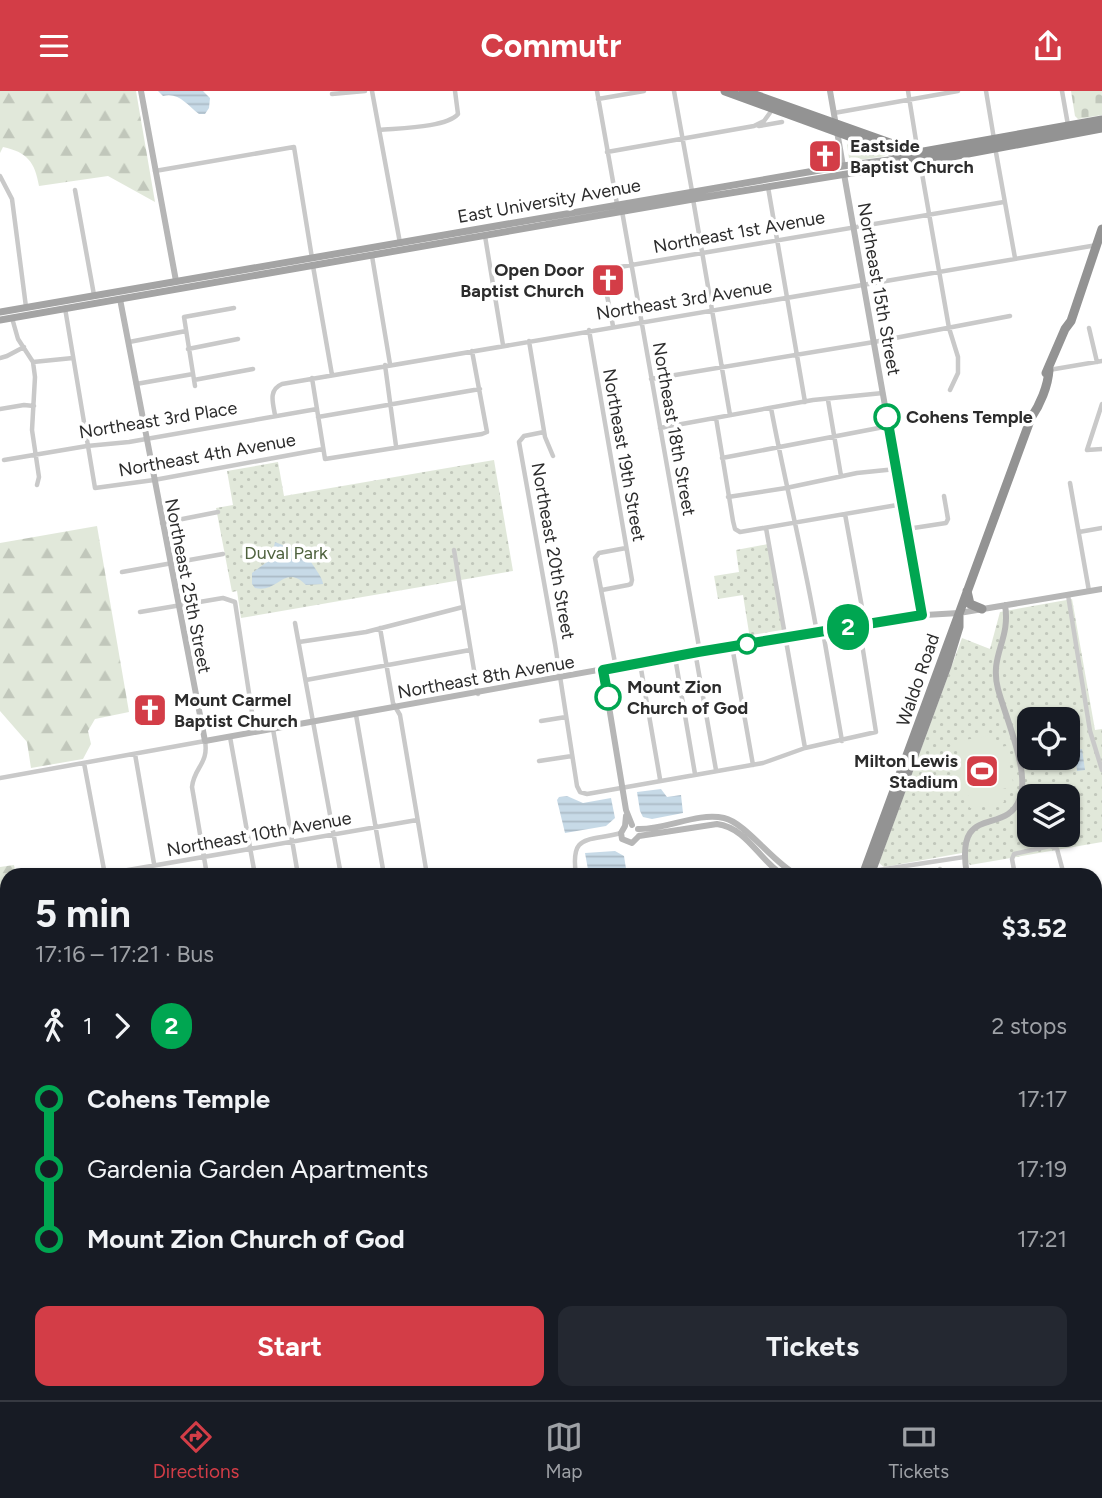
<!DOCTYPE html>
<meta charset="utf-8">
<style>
:root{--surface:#171b24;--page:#242831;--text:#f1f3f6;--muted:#9ea1a6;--line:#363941;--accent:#d33d47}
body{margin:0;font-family:Figtree,sans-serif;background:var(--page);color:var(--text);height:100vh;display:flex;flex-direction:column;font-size:26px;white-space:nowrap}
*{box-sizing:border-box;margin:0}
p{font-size:23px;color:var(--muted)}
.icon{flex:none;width:38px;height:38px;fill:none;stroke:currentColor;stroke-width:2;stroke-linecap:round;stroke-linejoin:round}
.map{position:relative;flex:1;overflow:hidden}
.drawer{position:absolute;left:0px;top:777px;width:1102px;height:532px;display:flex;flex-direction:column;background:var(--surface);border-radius:21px 21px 0 0;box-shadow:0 2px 5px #0004}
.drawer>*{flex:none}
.badge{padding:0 14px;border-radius:23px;font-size:24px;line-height:46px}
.buttons{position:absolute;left:1017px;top:616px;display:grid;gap:14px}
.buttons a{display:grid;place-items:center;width:63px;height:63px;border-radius:14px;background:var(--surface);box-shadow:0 2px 5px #0004;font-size:35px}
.map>.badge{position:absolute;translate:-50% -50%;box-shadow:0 0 0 4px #fff}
.legs{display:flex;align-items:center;gap:10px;height:77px;padding:0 35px;font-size:23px}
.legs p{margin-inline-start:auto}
.head{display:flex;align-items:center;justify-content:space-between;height:119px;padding:0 35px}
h1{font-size:38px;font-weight:700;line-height:52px}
.button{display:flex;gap:14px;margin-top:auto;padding:14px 35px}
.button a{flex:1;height:80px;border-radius:14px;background:var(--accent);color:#fff;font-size:28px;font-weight:700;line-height:80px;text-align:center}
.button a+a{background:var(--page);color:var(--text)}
ul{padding:0 35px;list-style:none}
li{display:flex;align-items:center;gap:24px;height:70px;font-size:26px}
li i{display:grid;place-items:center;width:10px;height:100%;margin:0 9px;background:currentColor}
li i::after{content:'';width:18px;height:18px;margin:-9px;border:5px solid;border-radius:50%;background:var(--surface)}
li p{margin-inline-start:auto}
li:first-child i{background:linear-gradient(#0000 50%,currentColor 0)}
li:last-child i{background:linear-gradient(currentColor 50%,#0000 0)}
header{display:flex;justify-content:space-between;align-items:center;height:91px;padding:0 35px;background:var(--accent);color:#fff;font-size:32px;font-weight:700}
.tabs{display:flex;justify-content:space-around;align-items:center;height:98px;border-top:2px solid var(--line);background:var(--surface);font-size:19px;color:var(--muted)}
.tabs a{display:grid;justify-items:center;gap:4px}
.tabs .current{color:var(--accent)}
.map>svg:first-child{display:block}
.grass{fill:url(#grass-tufts)}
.forest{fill:url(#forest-firs)}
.cemetery{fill:url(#cemetery-stones)}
.park{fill:url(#park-dots);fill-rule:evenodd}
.garden{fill:#e1e8da}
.water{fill:url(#water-rules)}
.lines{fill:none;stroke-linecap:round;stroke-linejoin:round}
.street{stroke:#c9c9c9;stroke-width:4.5}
.secondary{stroke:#b6b6b6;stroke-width:6}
.primary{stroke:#a4a4a4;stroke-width:7}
.highway{stroke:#939393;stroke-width:9}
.line-1-casing{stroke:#fff;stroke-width:16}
.line-1{stroke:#00a651;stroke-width:10}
.stop-1-dot{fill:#fff;stroke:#00a651;stroke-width:3.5}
.labels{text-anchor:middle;stroke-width:7;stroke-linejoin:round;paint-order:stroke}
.poi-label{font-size:18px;font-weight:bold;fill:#2c2c2c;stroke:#fff;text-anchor:start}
.street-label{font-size:18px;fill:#2c2c2c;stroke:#fff}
.stop-label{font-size:18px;font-weight:bold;fill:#2c2c2c;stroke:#fff;text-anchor:start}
.park-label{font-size:18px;fill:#4f623e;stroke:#fff}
</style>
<header><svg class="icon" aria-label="menu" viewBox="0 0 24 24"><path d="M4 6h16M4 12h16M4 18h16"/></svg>Commutr<svg class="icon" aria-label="share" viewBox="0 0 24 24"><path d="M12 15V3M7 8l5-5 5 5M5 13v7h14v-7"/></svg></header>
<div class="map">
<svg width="1102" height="1309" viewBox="0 0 1102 1309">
<defs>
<pattern id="grass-tufts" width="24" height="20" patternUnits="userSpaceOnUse" patternTransform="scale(1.75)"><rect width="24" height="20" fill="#e1e8da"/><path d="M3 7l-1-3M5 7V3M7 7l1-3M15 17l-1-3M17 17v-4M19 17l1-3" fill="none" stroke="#c1c7bb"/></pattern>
<pattern id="forest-firs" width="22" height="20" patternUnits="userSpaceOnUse" patternTransform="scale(1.75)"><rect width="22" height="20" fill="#e1e8da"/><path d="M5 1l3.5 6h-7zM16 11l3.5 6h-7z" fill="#c1c7bb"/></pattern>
<pattern id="cemetery-stones" width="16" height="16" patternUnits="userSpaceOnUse" patternTransform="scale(1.75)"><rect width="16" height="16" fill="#e1e8da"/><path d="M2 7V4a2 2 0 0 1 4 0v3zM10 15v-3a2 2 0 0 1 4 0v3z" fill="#c1c7bb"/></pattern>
<pattern id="park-dots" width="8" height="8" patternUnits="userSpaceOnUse" patternTransform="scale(1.75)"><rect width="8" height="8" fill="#e1e8da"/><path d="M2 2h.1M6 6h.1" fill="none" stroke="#c1c7bb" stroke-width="1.8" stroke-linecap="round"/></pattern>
<pattern id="water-rules" width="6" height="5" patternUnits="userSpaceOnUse" patternTransform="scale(1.75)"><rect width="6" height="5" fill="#c7dae7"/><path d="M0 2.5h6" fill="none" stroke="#abbbc6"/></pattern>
</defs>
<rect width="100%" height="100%" fill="#fff"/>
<!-- grass -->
<path class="grass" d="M849 51 886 65 852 70 849 67 847 54Z"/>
<!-- forest -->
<path class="forest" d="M0 0H136L155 111 108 85 39 95C35 71 27 61 3 56L0 62Z
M97 435 129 621 95 628 88 640 91 653 83 668 31 677 27 651 0 620V452Z
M14 774 16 784H7V1012L0 1011V776Z
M0 1062H7V1302H259L257 1309H0Z"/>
<!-- cemetery -->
<path class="cemetery" d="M1071 0H1102V24L1078 28 1075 25Z"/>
<!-- park -->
<path class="park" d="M494 369 513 480 241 527 237 500 232 501 216 417 233 414 227 380 278 371 284 405Z
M768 453 783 542 750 548 743 504 718 508 714 485 739 481 736 459Z
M1072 508 1095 639 1102 638V751L970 774 962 762 884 776 879 772 962 547 990 558 1000 521ZM1029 628H1068V667H1029ZM1029 705H1068V744H1029Z
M7 910V1139L0 1140V912Z"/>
<!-- garden -->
<path class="garden" d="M993 644 995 657 1006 655 1014 696 1002 698 1004 711 970 717 968 704 958 706 950 665 961 663 959 650Z"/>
<!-- water -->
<path class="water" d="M158 0H203L210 7 209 17 205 23H199C187 14 179 1 163 5Z
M275 451 307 464C311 473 323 486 323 493L306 494C284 472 278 503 255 497L252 493V482L271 468Z
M1082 658 1085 679 1077 680 1076 672 1056 676 1054 667H1068V661Z
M661 698 667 706 681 704 683 722 652 728 643 726 640 720 637 701Z
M567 705 583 712 611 707 615 727 606 735 565 742 557 709 559 706Z
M615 760 624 765 627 784H589L585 762Z"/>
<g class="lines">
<!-- street -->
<path class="street" d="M372 0 400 152
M597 0 617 113
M674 0 692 100
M908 0 918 62
M986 0 994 48
M1062 0 1068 34
M332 3 365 0
M598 8 644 0
M834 22 958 0
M759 35 782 31
M379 39C397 37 446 37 458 23L455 0
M995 56 1015 167
M607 61 754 35 764 30 772 19
M920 71 949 237 958 266V282L950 299
M155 80 294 56 312 167
M0 85 12 108 26 216
M768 96 805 311
M75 99 94 204
M693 108 730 324
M622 120 699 556 696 566 716 679
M485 145 503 254
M372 165 390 273
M313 175 332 284
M65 217 95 397 154 389 323 358
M12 227 18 248 33 271 35 286 32 339 39 386 37 394
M613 235 602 179 1004 111
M1089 237 1097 271
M589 239 632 489 631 493 628 494 602 499
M529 250 545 346 553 365
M129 251 186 240
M188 258 238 248
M0 267 7 265 24 256
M33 271 73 267
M385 274 396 355
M1049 279 1102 270
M312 287 325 368 482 343 487 341 472 260
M651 288 874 251 1010 225
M194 289 253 278
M136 293 193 283
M195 295 184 226 234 217
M828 309 841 385
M1102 313 1087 359 1102 358
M771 317C785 392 804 466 817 542
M0 318 24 314 34 315
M275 324C273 312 268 299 282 293L1097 154
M318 326 480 298
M716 327 733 430 735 438 740 441 903 413
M660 337 813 309 883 302
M544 341 524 345 519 351 555 553 577 695 580 701 587 703 763 672 805 657 876 641 859 534
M722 367 889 335
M4 369 87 355 129 351 317 318
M1070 392 1089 500
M728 406 786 397 857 382 896 378
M845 423 865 533
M162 432 218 421
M766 437 805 657
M907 438 946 432 948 428 944 405
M1079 441 1102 437
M454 459 478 603
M122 481 223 463
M1068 504 1090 640 1102 679
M140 521 223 507 235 511 255 641
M295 532 341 784
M380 537 393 612 400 624 427 784
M823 541 842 650
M299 551 366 541 463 516
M732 555 753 674
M675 566 695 683
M640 572 660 688
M616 577 595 467 599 462 626 457
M306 589 470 559
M356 624 384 784
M541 630 566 626
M273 638 298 784
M230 646 255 784
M135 663 156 784
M539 670 572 665
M84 672 105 784
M0 687 205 650C209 673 194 676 192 696L207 784
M940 778 941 784
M872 780 964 766
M105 783 417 729
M576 784C570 742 587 751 621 742
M1015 784 1012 768 1014 763 1050 755 1057 758 1064 784
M1096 974 1102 973
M1096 1023 1102 1021
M1096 1070 1102 1069
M1096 1171 1102 1170
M1096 1215 1102 1214
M1096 1259 1102 1258
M770 1302 788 1309
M850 1302 851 1309
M910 1302 911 1309
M958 1302 959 1309
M1009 1302 1010 1309
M751 1309 754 1302
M1098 1309 1102 1308"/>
<!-- secondary -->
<path class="secondary" d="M141 0 176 190
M830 0 843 75
M844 83 922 524
M120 208 205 650 698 561 908 525 959 522 1102 498
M603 579 626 719 632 734
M626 725 625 735 621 742 622 748 632 752 639 745
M638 738C666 739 697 721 724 727 746 732 773 772 797 784
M639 745 717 733C747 737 759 769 783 784
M967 784C954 709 1006 747 1020 707 1030 680 1005 625 998 598 989 564 1011 549 1005 514
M1096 952 1102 951
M1058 1302 1060 1309"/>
<!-- primary -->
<path class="primary" d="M0 221 843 75 904 67
M0 229 693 108 920 71"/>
<!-- highway -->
<path class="highway" d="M725 0 920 71 1102 37
M744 0 918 62 1102 29
M1046 282 1065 238 1071 230 1102 138
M967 500 970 513 982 518
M863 784C920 632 974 479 1031 327 1040 314 1048 295 1049 279
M870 784 947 575 959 536V525
M666 1309 668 1302
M673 1309 675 1302"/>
</g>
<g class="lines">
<!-- line-1 casing -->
<g class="line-1-casing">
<path id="line-1" d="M608 606 603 579 698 561 922 524 887 326"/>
</g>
<!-- line-1 -->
<use href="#line-1" class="line-1"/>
</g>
<!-- icons -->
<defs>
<g id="church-square" transform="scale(1.75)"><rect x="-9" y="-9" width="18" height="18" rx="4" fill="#d33d47" stroke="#fff"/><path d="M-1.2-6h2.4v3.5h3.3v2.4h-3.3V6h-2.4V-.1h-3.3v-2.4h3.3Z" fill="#fff"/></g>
<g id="stadium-square" transform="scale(1.75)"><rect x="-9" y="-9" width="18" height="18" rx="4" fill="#d33d47" stroke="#fff"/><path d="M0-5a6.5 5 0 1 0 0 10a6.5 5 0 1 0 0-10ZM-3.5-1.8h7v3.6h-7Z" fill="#fff"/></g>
</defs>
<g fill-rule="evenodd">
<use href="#church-square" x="825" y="65"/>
<use href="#church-square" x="608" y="189"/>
<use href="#church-square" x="150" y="619"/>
<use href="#stadium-square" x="982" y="680"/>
</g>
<!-- markers -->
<g class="stop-1-dot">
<circle cx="887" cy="326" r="12"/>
<circle cx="747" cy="553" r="9"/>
<circle cx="608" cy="606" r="12"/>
</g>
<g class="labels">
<!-- poi labels -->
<g class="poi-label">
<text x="850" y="61">Eastside<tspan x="850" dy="21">Baptist Church</tspan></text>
<text x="584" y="185" text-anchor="end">Open Door<tspan x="584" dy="21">Baptist Church</tspan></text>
<text x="174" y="615">Mount Carmel<tspan x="174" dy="21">Baptist Church</tspan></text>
<text x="958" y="676" text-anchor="end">Milton Lewis<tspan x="958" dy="21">Stadium</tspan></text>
</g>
<!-- street labels -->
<g class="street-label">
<text transform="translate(549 110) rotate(-10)" y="6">East University Avenue</text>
<text transform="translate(739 141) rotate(-10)" y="6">Northeast 1st Avenue</text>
<text transform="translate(879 198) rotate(80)" y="6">Northeast 15th Street</text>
<text transform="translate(684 209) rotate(-9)" y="6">Northeast 3rd Avenue</text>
<text transform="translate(158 329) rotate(-9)" y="6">Northeast 3rd Place</text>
<text transform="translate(674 338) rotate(80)" y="6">Northeast 18th Street</text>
<text transform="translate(207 364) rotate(-10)" y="6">Northeast 4th Avenue</text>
<text transform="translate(624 364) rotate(80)" y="6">Northeast 19th Street</text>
<text transform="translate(553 460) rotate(80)" y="6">Northeast 20th Street</text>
<text transform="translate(188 495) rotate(79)" y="6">Northeast 25th Street</text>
<text transform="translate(486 586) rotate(-10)" y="6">Northeast 8th Avenue</text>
<text transform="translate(918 589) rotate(-71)" y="6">Waldo Road</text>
<text transform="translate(259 743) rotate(-10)" y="6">Northeast 10th Avenue</text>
</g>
<!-- stop labels -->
<g class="stop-label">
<text x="906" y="332">Cohens Temple</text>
<text x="627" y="602">Mount Zion<tspan x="627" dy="21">Church of God</tspan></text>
</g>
<!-- park labels -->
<g class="park-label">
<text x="286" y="468">Duval Park</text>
</g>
</g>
</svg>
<div class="buttons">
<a><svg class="icon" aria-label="locate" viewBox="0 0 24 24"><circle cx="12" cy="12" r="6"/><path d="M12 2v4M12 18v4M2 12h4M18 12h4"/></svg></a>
<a><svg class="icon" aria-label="layers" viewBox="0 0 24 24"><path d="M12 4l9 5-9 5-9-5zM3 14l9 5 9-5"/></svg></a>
</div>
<b class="badge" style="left:848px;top:536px;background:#00a651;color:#fff">2</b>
<section class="drawer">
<div class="head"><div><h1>5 min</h1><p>17:16 – 17:21 · Bus</p></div><b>$3.52</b></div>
<div class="legs"><svg class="icon" aria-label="walk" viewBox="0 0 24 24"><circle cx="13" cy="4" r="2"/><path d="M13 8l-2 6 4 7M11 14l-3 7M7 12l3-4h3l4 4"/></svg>1<svg class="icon" aria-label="forward" viewBox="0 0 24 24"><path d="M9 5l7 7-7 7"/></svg><b class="badge" style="background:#00a651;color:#fff">2</b><p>2 stops</p></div>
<ul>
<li><i style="color:#00a651"></i><b>Cohens Temple</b><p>17:17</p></li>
<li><i style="color:#00a651"></i><span>Gardenia Garden Apartments</span><p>17:19</p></li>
<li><i style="color:#00a651"></i><b>Mount Zion Church of God</b><p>17:21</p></li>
</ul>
<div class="button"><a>Start</a><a>Tickets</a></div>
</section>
</div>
<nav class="tabs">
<a class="current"><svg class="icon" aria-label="directions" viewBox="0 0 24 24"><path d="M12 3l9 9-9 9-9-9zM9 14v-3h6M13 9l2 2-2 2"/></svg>Directions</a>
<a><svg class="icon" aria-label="map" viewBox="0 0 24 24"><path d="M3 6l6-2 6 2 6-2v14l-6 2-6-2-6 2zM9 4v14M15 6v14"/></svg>Map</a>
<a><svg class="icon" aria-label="tickets" viewBox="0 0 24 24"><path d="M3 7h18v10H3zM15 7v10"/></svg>Tickets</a>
</nav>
